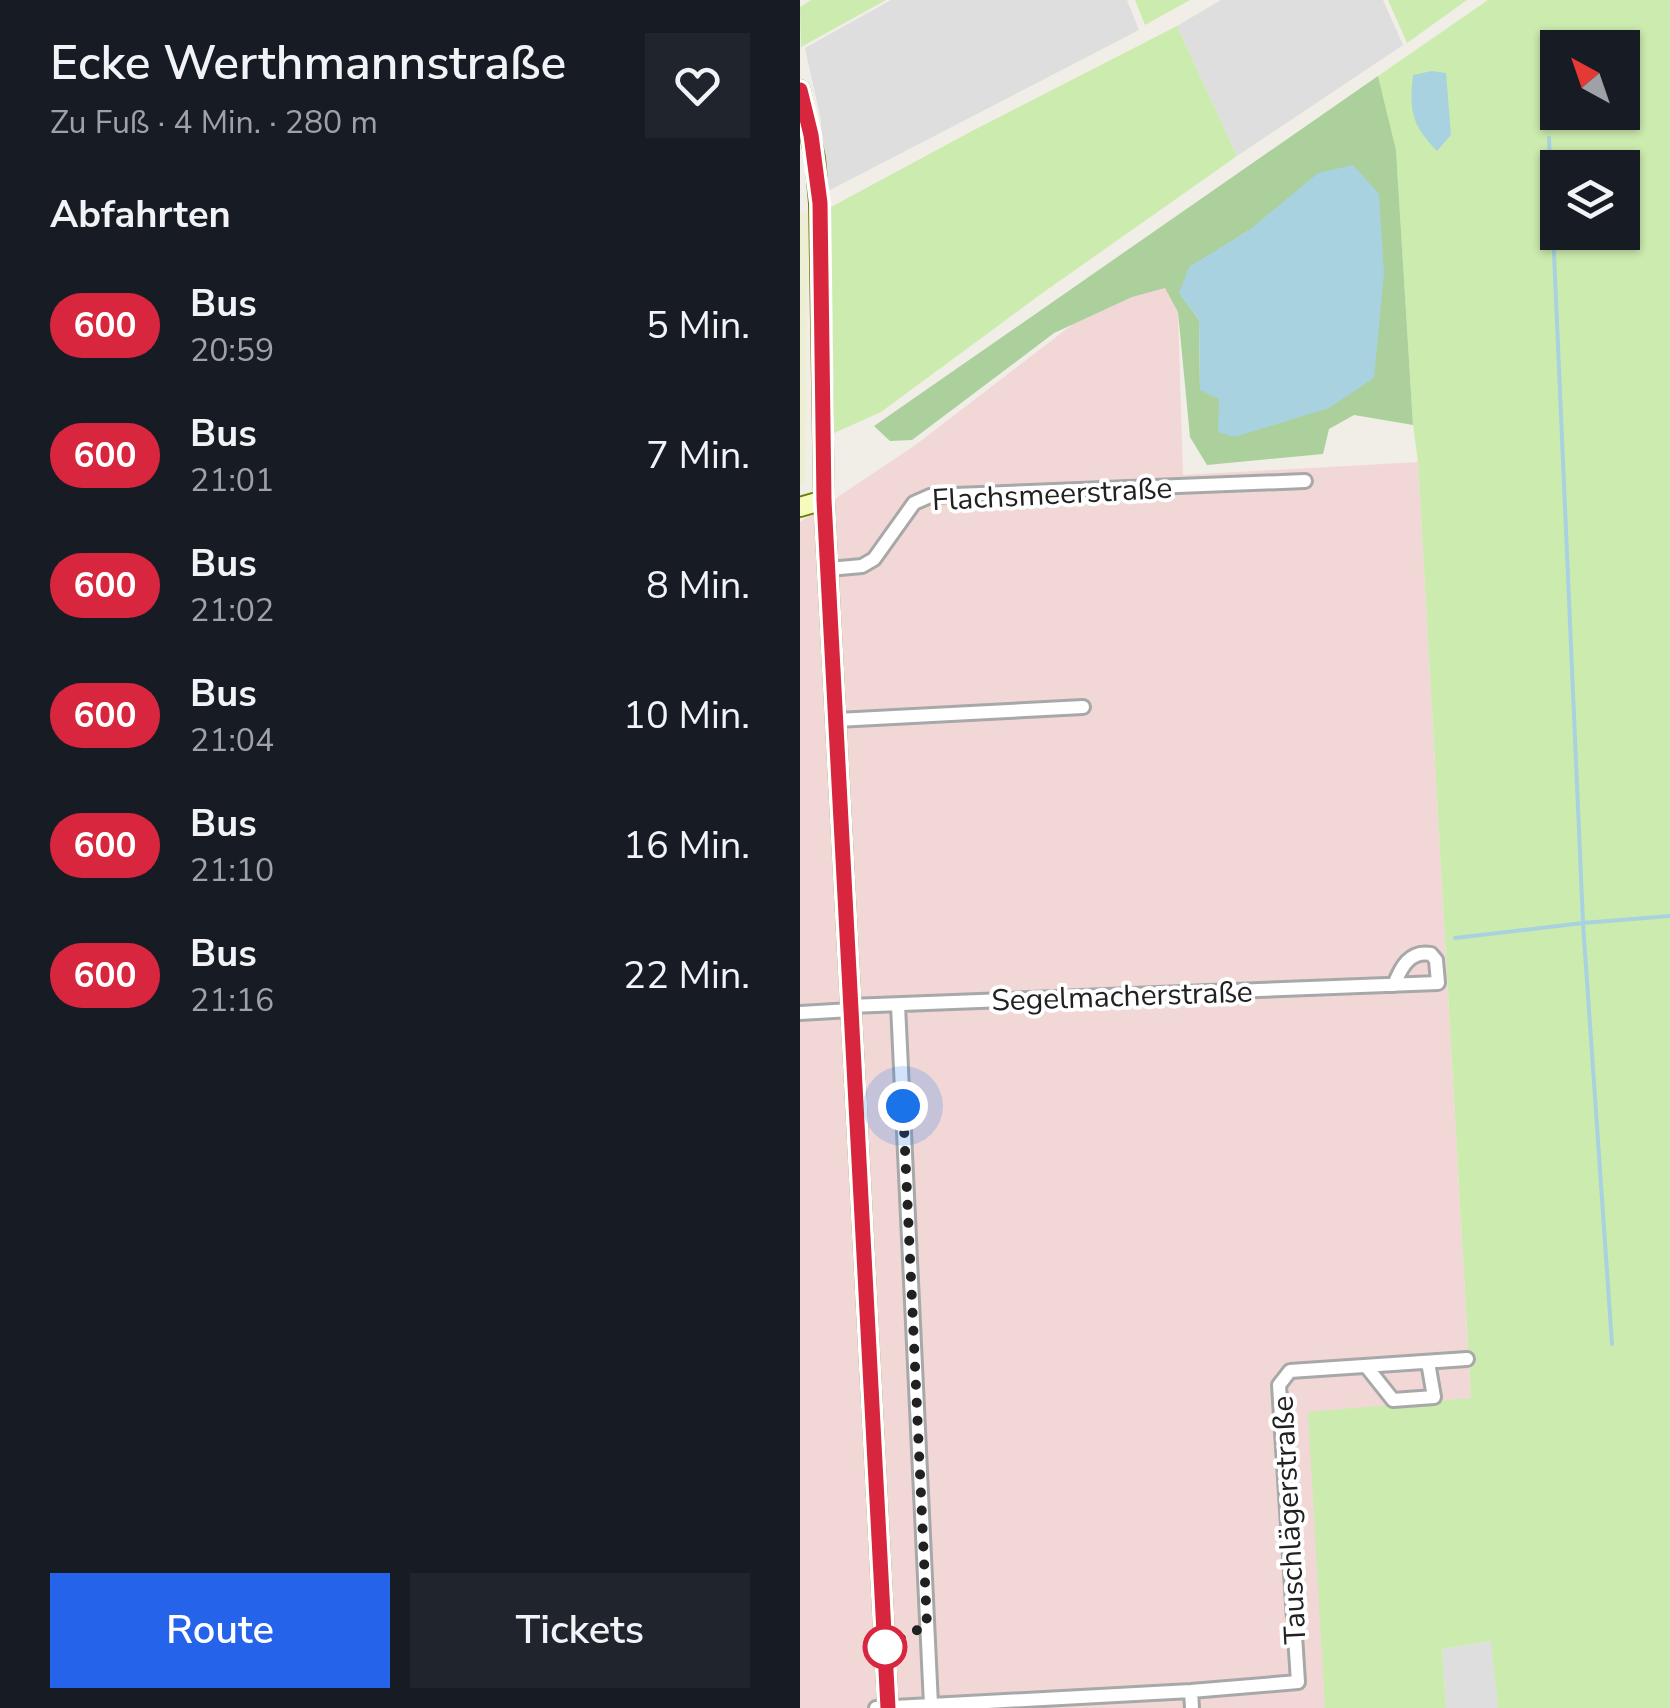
<!DOCTYPE html>
<html lang="de">
<meta charset="utf-8">
<style>
:root{--surface:#171b24;--page:#20242c;--text:#f1f3f6;--muted:#9ea1a6;--accent:#2563eb}
body{margin:0;font-family:"Nunito Sans",sans-serif;background:var(--page);color:var(--text);height:100vh;display:flex;flex-direction:column;font-size:38px;white-space:nowrap}
*{box-sizing:border-box;margin:0}
p{font-size:32px;color:var(--muted)}
.icon{flex:none;width:55px;height:55px;fill:none;stroke:currentColor;stroke-width:2;stroke-linecap:round;stroke-linejoin:round}
.map{position:relative;flex:1;overflow:hidden}
.panel{display:flex;flex-direction:column;background:var(--surface);width:800px}
.panel>*{flex:none}
.badge{padding:0 20px;border-radius:32px;font-size:35px;line-height:65px}
.needle{width:65px;rotate:320deg}
.tools{position:absolute;left:740px;top:30px;display:grid;gap:20px}
.tools a{display:grid;place-items:center;width:100px;height:100px;border-radius:0px;background:var(--surface);box-shadow:0 2px 8px #0004;font-size:50px}
.you{position:absolute;width:50px;height:50px;margin:-25px;border:8px solid #fff;border-radius:50%;background:#1a73e8;box-shadow:0 0 0 15px #1a73e833}
.map>.badge{position:absolute;translate:-50% -50%;box-shadow:0 0 0 5px #fff}
h2{padding:0 50px;font-size:38px;line-height:90px}
.round{display:grid;place-items:center;flex:none;width:105px;height:105px;border-radius:0px;background:var(--page)}
.summary{display:flex;align-items:center;justify-content:space-between;height:170px;padding:0 50px}
h1{font-size:48px;font-weight:600;line-height:75px}
.cta{display:flex;gap:20px;margin-top:auto;padding:20px 50px}
.cta a{flex:1;height:115px;border-radius:0px;background:var(--accent);color:#fff;font-size:40px;font-weight:600;line-height:115px;text-align:center}
.cta a+a{background:var(--page);color:var(--text)}
ul{padding:0;list-style:none}
li{display:flex;align-items:center;gap:30px;height:130px;padding:0 50px}
li div{flex:1}
li b{display:block;font-size:38px}
li em{font-style:normal}
li .badge{min-width:110px;font-weight:700;text-align:center}
main{display:flex;flex:1;min-height:0}
.map>svg:first-child{display:block}
.residential{fill:#dfdede}
.commercial{fill:#f1d8d7}
.farmland{fill:#edefd3}
.grass{fill:#ccebae;fill-rule:evenodd}
.forest{fill:#abd09c;fill-rule:evenodd}
.water{fill:#a8d2df}
.lines{fill:none;stroke-linecap:round;stroke-linejoin:round}
.stream{stroke:#a8d2df;stroke-width:4}
.street-casing{stroke:#a8a8a8;stroke-width:18}
.secondary-casing{stroke:#6e7b05;stroke-width:22}
.street{stroke:#fff;stroke-width:12}
.secondary{stroke:#f7fabd;stroke-width:18}
.line-casing{stroke:#fff;stroke-width:22}
.line{stroke:#d7263d;stroke-width:15}
.walk{stroke:#212121;stroke-width:10;stroke-dasharray:0 18}
.stop-dot{fill:#fff;stroke:#d7263d;stroke-width:5}
.labels{text-anchor:middle;stroke-width:8;stroke-linejoin:round;paint-order:stroke}
.street-label{font-size:30px;fill:#212121;stroke:#fff}
</style>
<main>
<section class="panel">
<div class="summary"><div><h1>Ecke Werthmannstraße</h1><p>Zu Fuß · 4 Min. · 280 m</p></div><a class="round"><svg class="icon" aria-label="heart" viewBox="0 0 24 24"><path d="M12 20l-8-8c-3-5 5-10 8-4 3-6 11-1 8 4z"/></svg></a></div>
<h2>Abfahrten</h2>
<ul>
<li><span class="badge" style="background:#d7263d;color:#fff">600</span><div><b>Bus</b><p>20:59</p></div><em>5 Min.</em></li>
<li><span class="badge" style="background:#d7263d;color:#fff">600</span><div><b>Bus</b><p>21:01</p></div><em>7 Min.</em></li>
<li><span class="badge" style="background:#d7263d;color:#fff">600</span><div><b>Bus</b><p>21:02</p></div><em>8 Min.</em></li>
<li><span class="badge" style="background:#d7263d;color:#fff">600</span><div><b>Bus</b><p>21:04</p></div><em>10 Min.</em></li>
<li><span class="badge" style="background:#d7263d;color:#fff">600</span><div><b>Bus</b><p>21:10</p></div><em>16 Min.</em></li>
<li><span class="badge" style="background:#d7263d;color:#fff">600</span><div><b>Bus</b><p>21:16</p></div><em>22 Min.</em></li>
</ul>
<div class="cta"><a>Route</a><a>Tickets</a></div>
</section>
<div class="map">
<svg width="870" height="1708" viewBox="0 0 870 1708">
<rect width="100%" height="100%" fill="#f1eee7"/>
<!-- residential -->
<path class="residential" d="M91 0H327L339 30 28 191 20 116 5 48Z
M421 0H583L603 45 437 156 377 26Z
M692 1641 698 1708H646L642 1649Z"/>
<!-- commercial -->
<path class="commercial" d="M376 245 383 475 618 462 671 1399 525 1708H0V522L114 446Z"/>
<!-- farmland -->
<path class="farmland" d="M8 211 5 482 0 485V214Z"/>
<!-- grass -->
<path class="grass" d="M11 0H86L1 47 0 7Z
M335 0H390L345 25Z
M588 0H667L607 43Z
M688 0H870V1708H698L691 1641 642 1649 646 1708H525L508 1412 671 1398 618 462 613 425 596 150 578 76ZM758 48H822V112H758ZM758 168H822V232H758Z
M377 26 437 156 241 294 81 412 32 434 31 207 172 131Z"/>
<!-- forest -->
<path class="forest" d="M578 76 596 150 613 425 554 415 529 429 523 454 407 465 390 437 378 312 365 288 332 297 254 333 112 440 90 441 74 426ZM448 231 400 389 399 320 380 294 390 267Z"/>
<!-- water -->
<path class="water" d="M632 71 646 73 651 135 637 151C612 125 609 111 613 75Z
M553 165 579 194 584 274 574 378 529 408 435 437 418 432 419 399 400 390 399 320 379 293 389 267 448 231 518 173Z"/>
<g class="lines">
<!-- stream -->
<path class="stream" d="M749 138 783 923 812 1344
M655 938 783 923 870 916"/>
<!-- street casing -->
<g class="street-casing">
<path id="street" d="M29 569 62 566 74 559 114 503 130 496 505 481
M37 720 283 707
M98 1005 131 1705
M50 1006 638 983 636 960 631 954C610 950 601 967 594 985
M0 1013 51 1010
M566 1366 593 1400 634 1397 628 1362
M391 1691 392 1708
M76 1708 391 1691 498 1682 479 1385 490 1371 667 1359"/>
</g>
<!-- secondary casing -->
<g class="secondary-casing">
<path id="secondary" d="M0 90 15 158 19 203 24 500 88 1708
M0 507 24 500"/>
</g>
<!-- street -->
<use href="#street" class="street"/>
<!-- secondary -->
<use href="#secondary" class="secondary"/>
</g>
<g class="lines">
<!-- line casing -->
<g class="line-casing">
<path id="line" d="M0 90 11 135 20 203 24 500 88 1708"/>
</g>
<!-- line -->
<use href="#line" class="line"/>
<!-- walk -->
<path class="walk" d="M85 1647 127 1625 103 1106"/>
</g>
<!-- markers -->
<circle class="stop-dot" cx="85" cy="1647" r="20"/>
<g class="labels">
<!-- street labels -->
<g class="street-label">
<text transform="translate(252 494) rotate(-3)" y="10">Flachsmeerstraße</text>
<text transform="translate(322 996) rotate(-2)" y="10">Segelmacherstraße</text>
<text transform="translate(489 1520) rotate(-93)" y="10">Tauschlägerstraße</text>
</g>
</g>
</svg>
<div class="tools">
<a><svg class="needle" viewBox="-14 -14 28 28"><path d="M0-13l5 13h-10z" fill="#e53935"/><path d="M0 13l5-13h-10z" fill="#9ea1a6"/></svg></a>
<a><svg class="icon" aria-label="layers" viewBox="0 0 24 24"><path d="M12 4l9 5-9 5-9-5zM3 14l9 5 9-5"/></svg></a>
</div>
<div class="you" style="left:103px;top:1106px"></div>
</div>
</main>
